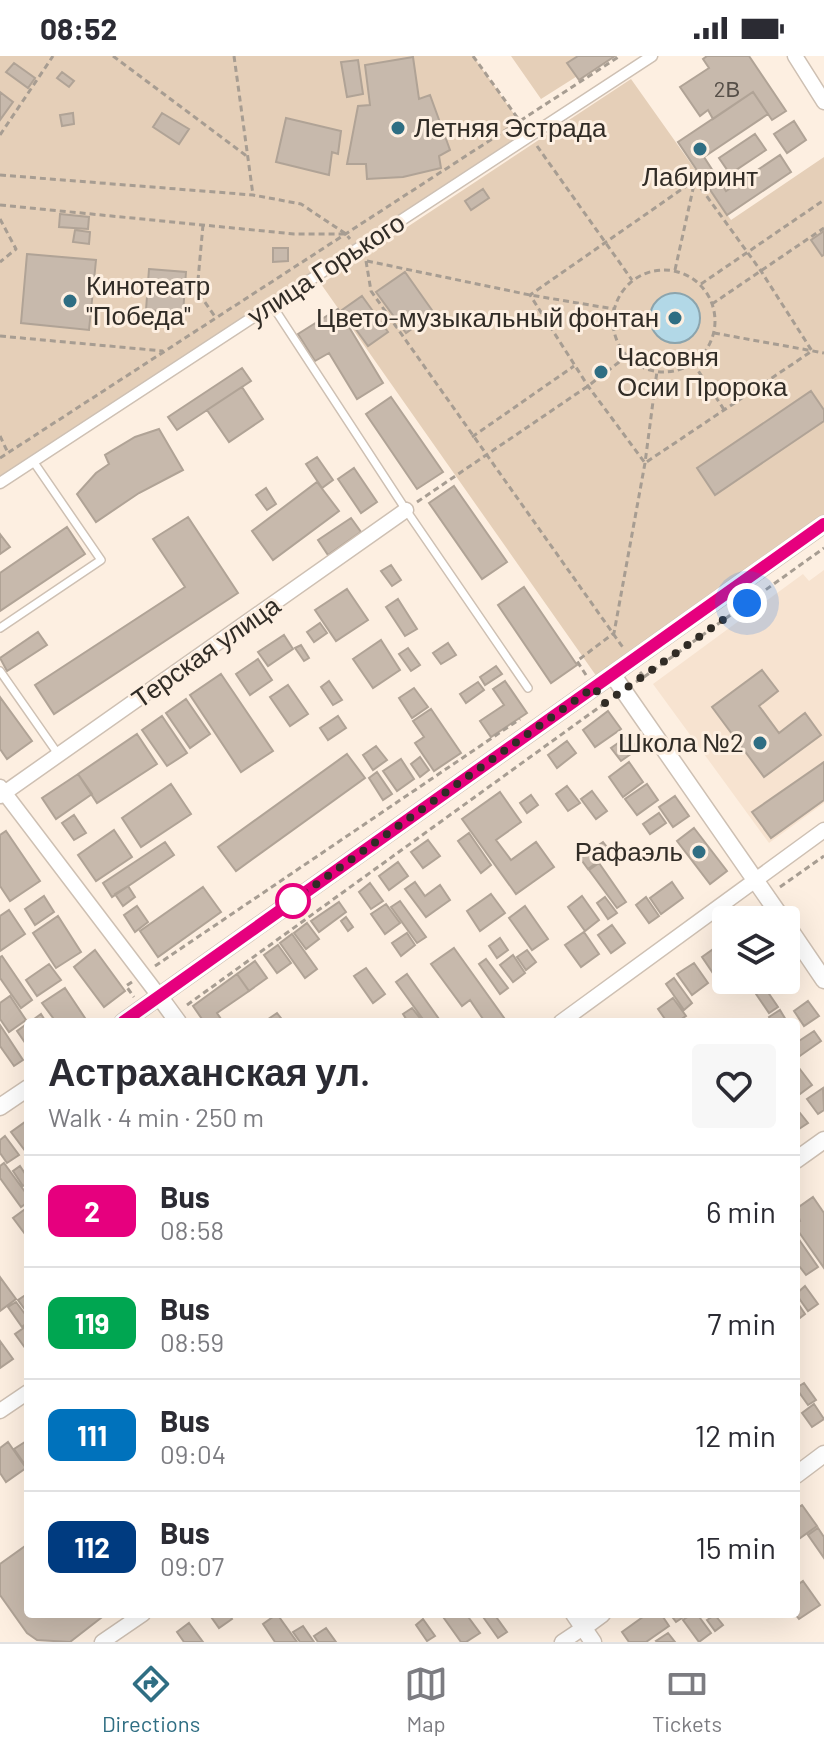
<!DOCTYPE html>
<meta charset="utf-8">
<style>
:root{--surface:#fff;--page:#f7f7f7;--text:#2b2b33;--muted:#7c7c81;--line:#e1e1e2;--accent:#2f6e83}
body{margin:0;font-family:Barlow,sans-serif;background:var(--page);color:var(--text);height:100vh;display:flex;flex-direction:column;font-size:30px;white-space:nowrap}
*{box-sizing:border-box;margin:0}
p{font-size:26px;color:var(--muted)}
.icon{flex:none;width:44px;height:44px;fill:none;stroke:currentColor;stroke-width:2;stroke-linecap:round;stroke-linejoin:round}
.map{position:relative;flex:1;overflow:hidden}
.side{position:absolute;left:24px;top:962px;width:776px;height:600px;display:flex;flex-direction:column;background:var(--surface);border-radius:8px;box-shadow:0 8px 32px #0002}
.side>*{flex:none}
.badge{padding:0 16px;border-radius:12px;font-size:28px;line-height:52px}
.tools{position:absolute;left:712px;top:850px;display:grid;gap:16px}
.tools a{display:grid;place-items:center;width:88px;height:88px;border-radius:8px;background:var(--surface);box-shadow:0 8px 32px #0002;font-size:40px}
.you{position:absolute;width:40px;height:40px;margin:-20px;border:6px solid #fff;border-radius:50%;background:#1a73e8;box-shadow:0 0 0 12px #1a73e833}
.map>.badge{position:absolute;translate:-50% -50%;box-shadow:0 0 0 4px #fff}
.round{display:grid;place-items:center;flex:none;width:84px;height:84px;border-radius:8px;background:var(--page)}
.headline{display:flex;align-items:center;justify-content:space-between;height:136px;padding:0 24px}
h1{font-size:38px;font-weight:600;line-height:60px}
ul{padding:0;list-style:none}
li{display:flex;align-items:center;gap:24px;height:112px;padding:0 24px;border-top:2px solid var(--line)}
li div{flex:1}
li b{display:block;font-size:30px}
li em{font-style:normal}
li .badge{min-width:88px;font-weight:700;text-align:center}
.status{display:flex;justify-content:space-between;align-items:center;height:56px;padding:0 40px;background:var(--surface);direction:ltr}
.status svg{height:22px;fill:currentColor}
.menu{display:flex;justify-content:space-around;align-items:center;height:112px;border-top:2px solid var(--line);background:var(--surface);font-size:22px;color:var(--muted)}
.menu a{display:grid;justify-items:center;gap:4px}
.menu .selected{color:var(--accent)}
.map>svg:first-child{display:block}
.built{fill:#f7e3d0}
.green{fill:#e5cfb8}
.water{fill:#b2d8e7;stroke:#8ba4ad;stroke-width:2}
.building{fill:#c7b9ac;stroke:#b0a396;stroke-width:2}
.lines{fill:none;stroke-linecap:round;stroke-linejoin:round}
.service-casing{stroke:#cec0b3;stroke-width:10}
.pedestrian-casing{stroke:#cec0b3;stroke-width:13}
.minor-casing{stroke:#cec0b3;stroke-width:17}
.tertiary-casing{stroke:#cec0b3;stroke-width:19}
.path{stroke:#a79d92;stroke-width:3;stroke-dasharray:6 4;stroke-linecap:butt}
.service{stroke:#fff;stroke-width:7}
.pedestrian{stroke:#fff;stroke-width:10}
.minor{stroke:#fff;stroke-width:14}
.tertiary{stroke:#fff;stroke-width:16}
.line-casing{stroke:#fff;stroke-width:18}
.line{stroke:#e6007e;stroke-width:12}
.walk{stroke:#312c26;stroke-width:8;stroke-dasharray:0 14.4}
.poi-dot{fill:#2f6e83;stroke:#fdefe1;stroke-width:3}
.stop-dot{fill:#fff;stroke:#e6007e;stroke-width:4}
.labels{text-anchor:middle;stroke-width:6;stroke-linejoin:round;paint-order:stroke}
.number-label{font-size:22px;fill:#564f48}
.poi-label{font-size:26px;fill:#312c26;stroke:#fdefe1;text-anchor:start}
.street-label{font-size:26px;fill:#312c26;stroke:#fdefe1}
</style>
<div class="status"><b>08:52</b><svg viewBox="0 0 49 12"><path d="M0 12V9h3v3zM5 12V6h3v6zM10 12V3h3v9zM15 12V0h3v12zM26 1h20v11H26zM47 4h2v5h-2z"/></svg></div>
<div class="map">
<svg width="824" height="1586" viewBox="0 0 824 1586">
<rect width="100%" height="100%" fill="#fdefe1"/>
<!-- built -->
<path class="built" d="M824 514V747L769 787 653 628 803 518 809 525Z"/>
<!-- green -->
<path class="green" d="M0 0H473L529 79 0 427Z
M511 0H609L541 43Z
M631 23 731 164 824 101V460L597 621 321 228Z"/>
<!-- water -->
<path class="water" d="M650 262a25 25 0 1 1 50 0a25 25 0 1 1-50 0Z"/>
<!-- building -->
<path class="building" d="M578 0H615L579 24 567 7Z
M707 0H749L786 55 772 64 753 36 713 63 708 54 700 60 680 31 709 12 703 3Z
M413 1 419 43 430 39 450 94 439 100 441 112 403 121 367 123 366 108H347L358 50 370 49 365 9Z
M358 4 363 38 347 41 341 6Z
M14 7 35 22 28 32 6 16Z
M62 16 74 25 69 31 57 22Z
M0 36 13 46 0 64Z
M753 36 768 58 704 101 726 135 780 99 791 116 727 159 678 86Z
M73 57 74 68 62 70 60 59Z
M162 57 189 73 179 88 153 71Z
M286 62 341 75 338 98 332 96 329 119 276 106Z
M794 65 806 84 787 97 774 78Z
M755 78 766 94 730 118 719 102Z
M483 133 489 142 471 154 465 145Z
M60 158 89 161 88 173 59 171Z
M75 174 90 176 89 188 73 186Z
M824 175V199L822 200 811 184Z
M273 192H288V205L273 206Z
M27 198 96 204 89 274 21 267Z
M149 213 186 216 183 257 146 254Z
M405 216 434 257 406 277 376 236Z
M362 240 388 276 368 290 342 254Z
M338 253 383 327 357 343 329 297 315 305 298 278Z
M242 312 251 325 177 374 168 361Z
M242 331 263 363 229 386 207 354Z
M811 335 824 354V365L715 439 697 412Z
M391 341 443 416 417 433 366 358Z
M159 373 183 414 139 437 96 466 77 438 96 417 109 408 105 399 135 381Z
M317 401 333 424 322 432 306 408Z
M354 412 377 446 361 457 338 423Z
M317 426 339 455 273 504 252 475Z
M454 430 507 506 482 523 429 447Z
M266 432 276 448 267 454 256 439Z
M188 461 238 537 54 658 35 629 185 531 153 483Z
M351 462 361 476 328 499 318 484Z
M67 471 85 498 0 555V517Z
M0 478 10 491 0 498Z
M391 509 401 524 392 530 381 515Z
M524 531 577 609 551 627 498 549Z
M347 533 368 564 336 585 315 554Z
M398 543 417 573 405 580 386 551Z
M320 567 327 577 314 586 307 576Z
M38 576 47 589 7 615 0 602Z
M284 579 293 593 268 610 258 596Z
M381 584 400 614 373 632 353 603Z
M448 587 456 599 441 608 433 597Z
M301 589 309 602 304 605 295 592Z
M408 592 420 609 411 615 399 598Z
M258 603 272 624 250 639 236 618Z
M496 610 502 618 485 629 480 621Z
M762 614 778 635 759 650 779 677 805 657 821 679 764 721 712 651Z
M221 618 273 695 241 716 190 639Z
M329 625 342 644 333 649 321 631Z
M505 625 527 657 491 681 480 665 504 649 493 633Z
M478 626 484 634 466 647 460 638Z
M288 629 308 658 290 670 270 641Z
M414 632 428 651 412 662 399 642Z
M0 641 32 685 7 703 0 693Z
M186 643 210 678 190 692 166 657Z
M431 653 461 697 434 715 415 687 424 681 413 665Z
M608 655 621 673 595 691 583 674Z
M162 660 187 697 167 710 142 674Z
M338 660 346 672 328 684 320 672Z
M137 678 157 708 97 747 78 718Z
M628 680 638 693 621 705 611 692Z
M567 685 576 697 557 712 548 699Z
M376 690 387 704 373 714 363 699Z
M347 698 365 722 236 815 218 791Z
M420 701 429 714 420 721 411 708Z
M401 703 414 723 397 735 383 715Z
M629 706 643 726 623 741 609 721Z
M824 706V744L771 782 752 756Z
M377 716 392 738 383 744 369 722Z
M78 718 92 738 56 763 42 742Z
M171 728 191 758 141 791 122 762Z
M647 728 658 744 637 759 625 743Z
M567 730 580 747 568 755 556 738Z
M592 735 607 755 596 763 581 743Z
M500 736 521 766 496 784 511 804 536 786 554 811 516 838 462 763Z
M531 739 538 749 527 757 520 747Z
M675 740 689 760 673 771 659 751Z
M659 757 666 767 650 778 643 768Z
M74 759 86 777 74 784 62 767Z
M694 772 727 815 710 828 677 785Z
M114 774 132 801 96 825 78 799Z
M6 775 40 825 10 845 0 830V779Z
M469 777 491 809 481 817 458 785Z
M428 784 440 800 423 812 411 796Z
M165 786 174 799 112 841 103 827Z
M603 786 611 796 588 813 580 802Z
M398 806 408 820 389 834 379 820Z
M599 807 626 846 617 852 589 814Z
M415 826 425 840 440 829 450 844 426 861 405 833Z
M672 826 683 842 661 858 650 842Z
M370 827 383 845 371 853 359 836Z
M128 830 135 841 123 850 115 838Z
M203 831 221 856 158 901 140 875Z
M491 838 505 857 480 875 467 855Z
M44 840 54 856 35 869 25 853Z
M582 840 599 864 585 875 568 851Z
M605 841 617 857 608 863 597 847Z
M646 841 659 860 649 867 636 849Z
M400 845 426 881 417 887 391 851Z
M339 846 346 856 319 876 311 865Z
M386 848 400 867 385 878 371 858Z
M137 850 148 866 135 876 124 859Z
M525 850 548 883 532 894 509 862Z
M9 854 25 878 0 895V860Z
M58 860 81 896 56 912 33 877Z
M346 861 353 871 348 875 341 865Z
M307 867 319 883 306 893 294 877Z
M612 869 625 887 611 897 598 879Z
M584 876 599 898 581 911 565 889Z
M407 877 415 889 401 900 392 887Z
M292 878 317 913 305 922 280 887Z
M500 882 508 894 497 902 489 890Z
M278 889 291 907 277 917 264 899Z
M719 889 726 899V924H728L721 929 702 901Z
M454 892 507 966H485L470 944 462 950 431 908Z
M95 894 125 935 104 951 74 911Z
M527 894 536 906 526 914 517 901Z
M513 899 525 917 513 926 500 909Z
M2 900 32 944 21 952 0 922V901Z
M486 903 508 932 500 938 479 908Z
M255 905 267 922 249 935 237 918Z
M694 907 708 927 692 939 677 918Z
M49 908 61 924 37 940 26 924Z
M366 912 385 938 373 947 354 920Z
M787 913 798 929 787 936 778 924H786Z
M237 918 249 935 217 957 223 966H204L193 950Z
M407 918 439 963 435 966H425L396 926Z
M674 922 692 947 684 954 666 928Z
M763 929 778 951 769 957 754 935Z
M65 932 87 965V966H56L42 947Z
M10 940 26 964 9 976 0 963V947Z
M673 942 686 960 677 966H667L658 953Z
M808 945 819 960 804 970 794 955Z
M412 952 423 966H408L403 958Z
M780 954 786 964 772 966 769 961Z
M277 957 284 966H264Z
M41 958 46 966H30Z
M28 967V991L17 975Z
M0 969 23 1004 14 1010 0 990Z
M814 975 821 985 797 1002 796 987Z
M796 1008 812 1029 796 1041Z
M823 1032 824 1054 818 1058 807 1043Z
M796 1052 808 1067 796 1075Z
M25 1066 28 1070 26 1096 11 1076Z
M5 1080 19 1099 7 1107 0 1097V1084Z
M4 1107 28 1140V1146L21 1151 0 1122V1110Z
M20 1110 28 1122V1127L23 1130 13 1115Z
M813 1141 824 1157V1212L796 1172V1167L800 1165 796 1153Z
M28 1151V1182L13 1162Z
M800 1185 818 1211 806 1219 796 1206V1188Z
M0 1221 16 1243 0 1255Z
M805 1230 818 1248 808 1255 796 1238Z
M27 1238 28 1239V1258L18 1244Z
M16 1246 28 1262V1266L22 1271 8 1251Z
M799 1249 805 1258 796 1265V1250Z
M28 1269V1296L15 1278Z
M0 1285 13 1303 0 1312Z
M804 1327 816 1344 808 1349 796 1332Z
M814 1348 824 1363 812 1371 802 1357Z
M28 1384V1409L26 1410 14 1393Z
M8 1386 26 1412 6 1426 0 1417V1392Z
M802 1449 817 1470 796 1485V1453Z
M818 1472 824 1481V1502L808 1479Z
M28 1488V1558H106L70 1586 37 1584 27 1577 0 1539V1508Z
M803 1525 820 1549 799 1563 795 1558 796 1530Z
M209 1558H229L232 1563 219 1572Z
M277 1558 297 1586H275L263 1568Z
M441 1558H466L480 1577 466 1586H461Z
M481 1558H494L507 1576 498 1582Z
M647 1558H661L669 1570 646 1586H629L622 1576Z
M670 1558H688L676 1566Z
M692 1558H697L711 1577 699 1586 683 1564Z
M715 1559 723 1569 715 1575 707 1564Z
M423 1563 435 1580 427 1585 416 1569Z
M189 1567 203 1586H184L177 1576Z
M303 1570 314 1586H300L293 1576Z
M326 1572 336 1586H318L314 1580Z
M668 1577 675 1586H657L656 1585Z"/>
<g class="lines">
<!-- service casing -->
<g class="service-casing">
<path id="service" d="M272 249 406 454 528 632
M0 572 101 504 33 405
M0 615 58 698"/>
</g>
<!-- pedestrian casing -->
<g class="pedestrian-casing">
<path id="pedestrian" d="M0 427 652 0"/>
</g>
<!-- minor casing -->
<g class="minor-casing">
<path id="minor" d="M795 0 824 46
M0 731 159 940
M0 740 406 454
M561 966 824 774
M0 1355 28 1336
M102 1586 143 1558
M562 1586 583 1572"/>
</g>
<!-- tertiary casing -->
<g class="tertiary-casing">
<path id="tertiary" d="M612 618 783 864
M786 868 824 924
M159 940 178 966
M123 966 824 468
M0 1051 28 1032
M796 1104 824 1084
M796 1419 824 1398
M574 1558 593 1586
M583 1572 602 1558"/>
</g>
<!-- path -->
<path class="path" d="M113 0 248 101
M234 0 253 139
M473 0 519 64
M0 79 53 0
M537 90 632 224
M0 119 253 139 301 148 346 178
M695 124 761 215 812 295 645 407 588 330 530 239Z
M0 149 294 178H346L350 183
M0 163 16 193 0 206
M203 169 197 235 216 262
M366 205 371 235 624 593
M367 205 530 239 614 253
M675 214 695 124
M613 265a51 51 0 1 1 102 0a51 51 0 1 1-102 0Z
M701 228 824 144
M712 248 824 172
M714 277 824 297
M0 280 163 295
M693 307 725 355
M0 380 8 397
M472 381 574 310
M0 402 620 0
M417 446 588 330 627 300
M586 619 577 605 614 577 645 407 657 315
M644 621 824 492
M636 626 644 621 640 616
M780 831 824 800
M155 910 520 663
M132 926 126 930 134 941
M187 949 605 647"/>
<!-- service -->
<use href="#service" class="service"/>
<!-- pedestrian -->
<use href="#pedestrian" class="pedestrian"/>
<!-- minor -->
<use href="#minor" class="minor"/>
<!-- tertiary -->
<use href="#tertiary" class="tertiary"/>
</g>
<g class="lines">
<!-- line casing -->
<g class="line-casing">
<path id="line" d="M123 966 824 468"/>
</g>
<!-- line -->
<use href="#line" class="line"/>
<!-- walk -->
<path class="walk" d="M293 845 287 849 594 631 605 647 747 547"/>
</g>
<!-- markers -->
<g class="poi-dot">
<circle cx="398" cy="72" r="8"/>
<circle cx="700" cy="93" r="8"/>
<circle cx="70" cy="245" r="8"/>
<circle cx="675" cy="262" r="8"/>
<circle cx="601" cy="316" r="8"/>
<circle cx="760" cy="687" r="8"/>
<circle cx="699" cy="796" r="8"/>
</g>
<circle class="stop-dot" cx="293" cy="845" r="16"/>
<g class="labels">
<!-- number labels -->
<g class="number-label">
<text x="727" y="41">2В</text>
</g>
<!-- poi labels -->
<g class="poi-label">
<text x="414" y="81">Летняя Эстрада</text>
<text x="700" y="130" text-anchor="middle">Лабиринт</text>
<text x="86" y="239">Кинотеатр<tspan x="86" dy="30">"Победа"</tspan></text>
<text x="659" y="271" text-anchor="end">Цвето-музыкальный фонтан</text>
<text x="617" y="310">Часовня<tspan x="617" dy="30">Осии Пророка</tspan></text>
<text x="744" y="696" text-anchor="end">Школа №2</text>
<text x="683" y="805" text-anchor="end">Рафаэль</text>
</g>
<!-- street labels -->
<g class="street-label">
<text transform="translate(326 213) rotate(-33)" y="9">улица Горького</text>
<text transform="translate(206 596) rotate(-35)" y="9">Терская улица</text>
</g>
</g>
</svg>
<div class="tools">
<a><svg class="icon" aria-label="layers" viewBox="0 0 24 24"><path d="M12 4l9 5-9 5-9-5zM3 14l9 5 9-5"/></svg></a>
</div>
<div class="you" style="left:747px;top:547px"></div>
<section class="side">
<div class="headline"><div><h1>Астраханская ул.</h1><p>Walk · 4 min · 250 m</p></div><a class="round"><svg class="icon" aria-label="heart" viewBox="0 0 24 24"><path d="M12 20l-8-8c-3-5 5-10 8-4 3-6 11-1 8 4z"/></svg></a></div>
<ul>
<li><span class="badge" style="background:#e6007e;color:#fff">2</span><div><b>Bus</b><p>08:58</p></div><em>6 min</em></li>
<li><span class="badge" style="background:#00a651;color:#fff">119</span><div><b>Bus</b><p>08:59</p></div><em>7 min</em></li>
<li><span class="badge" style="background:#0072bc;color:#fff">111</span><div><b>Bus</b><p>09:04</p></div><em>12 min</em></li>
<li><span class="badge" style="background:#003b80;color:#fff">112</span><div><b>Bus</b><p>09:07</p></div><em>15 min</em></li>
</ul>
</section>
</div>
<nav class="menu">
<a class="selected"><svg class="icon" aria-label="directions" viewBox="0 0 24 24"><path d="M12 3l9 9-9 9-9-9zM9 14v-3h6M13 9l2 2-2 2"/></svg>Directions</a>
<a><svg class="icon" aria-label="map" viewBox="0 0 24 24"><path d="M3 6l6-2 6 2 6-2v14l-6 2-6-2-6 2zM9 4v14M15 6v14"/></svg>Map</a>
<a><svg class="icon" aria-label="tickets" viewBox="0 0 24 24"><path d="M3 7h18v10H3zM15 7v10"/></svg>Tickets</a>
</nav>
